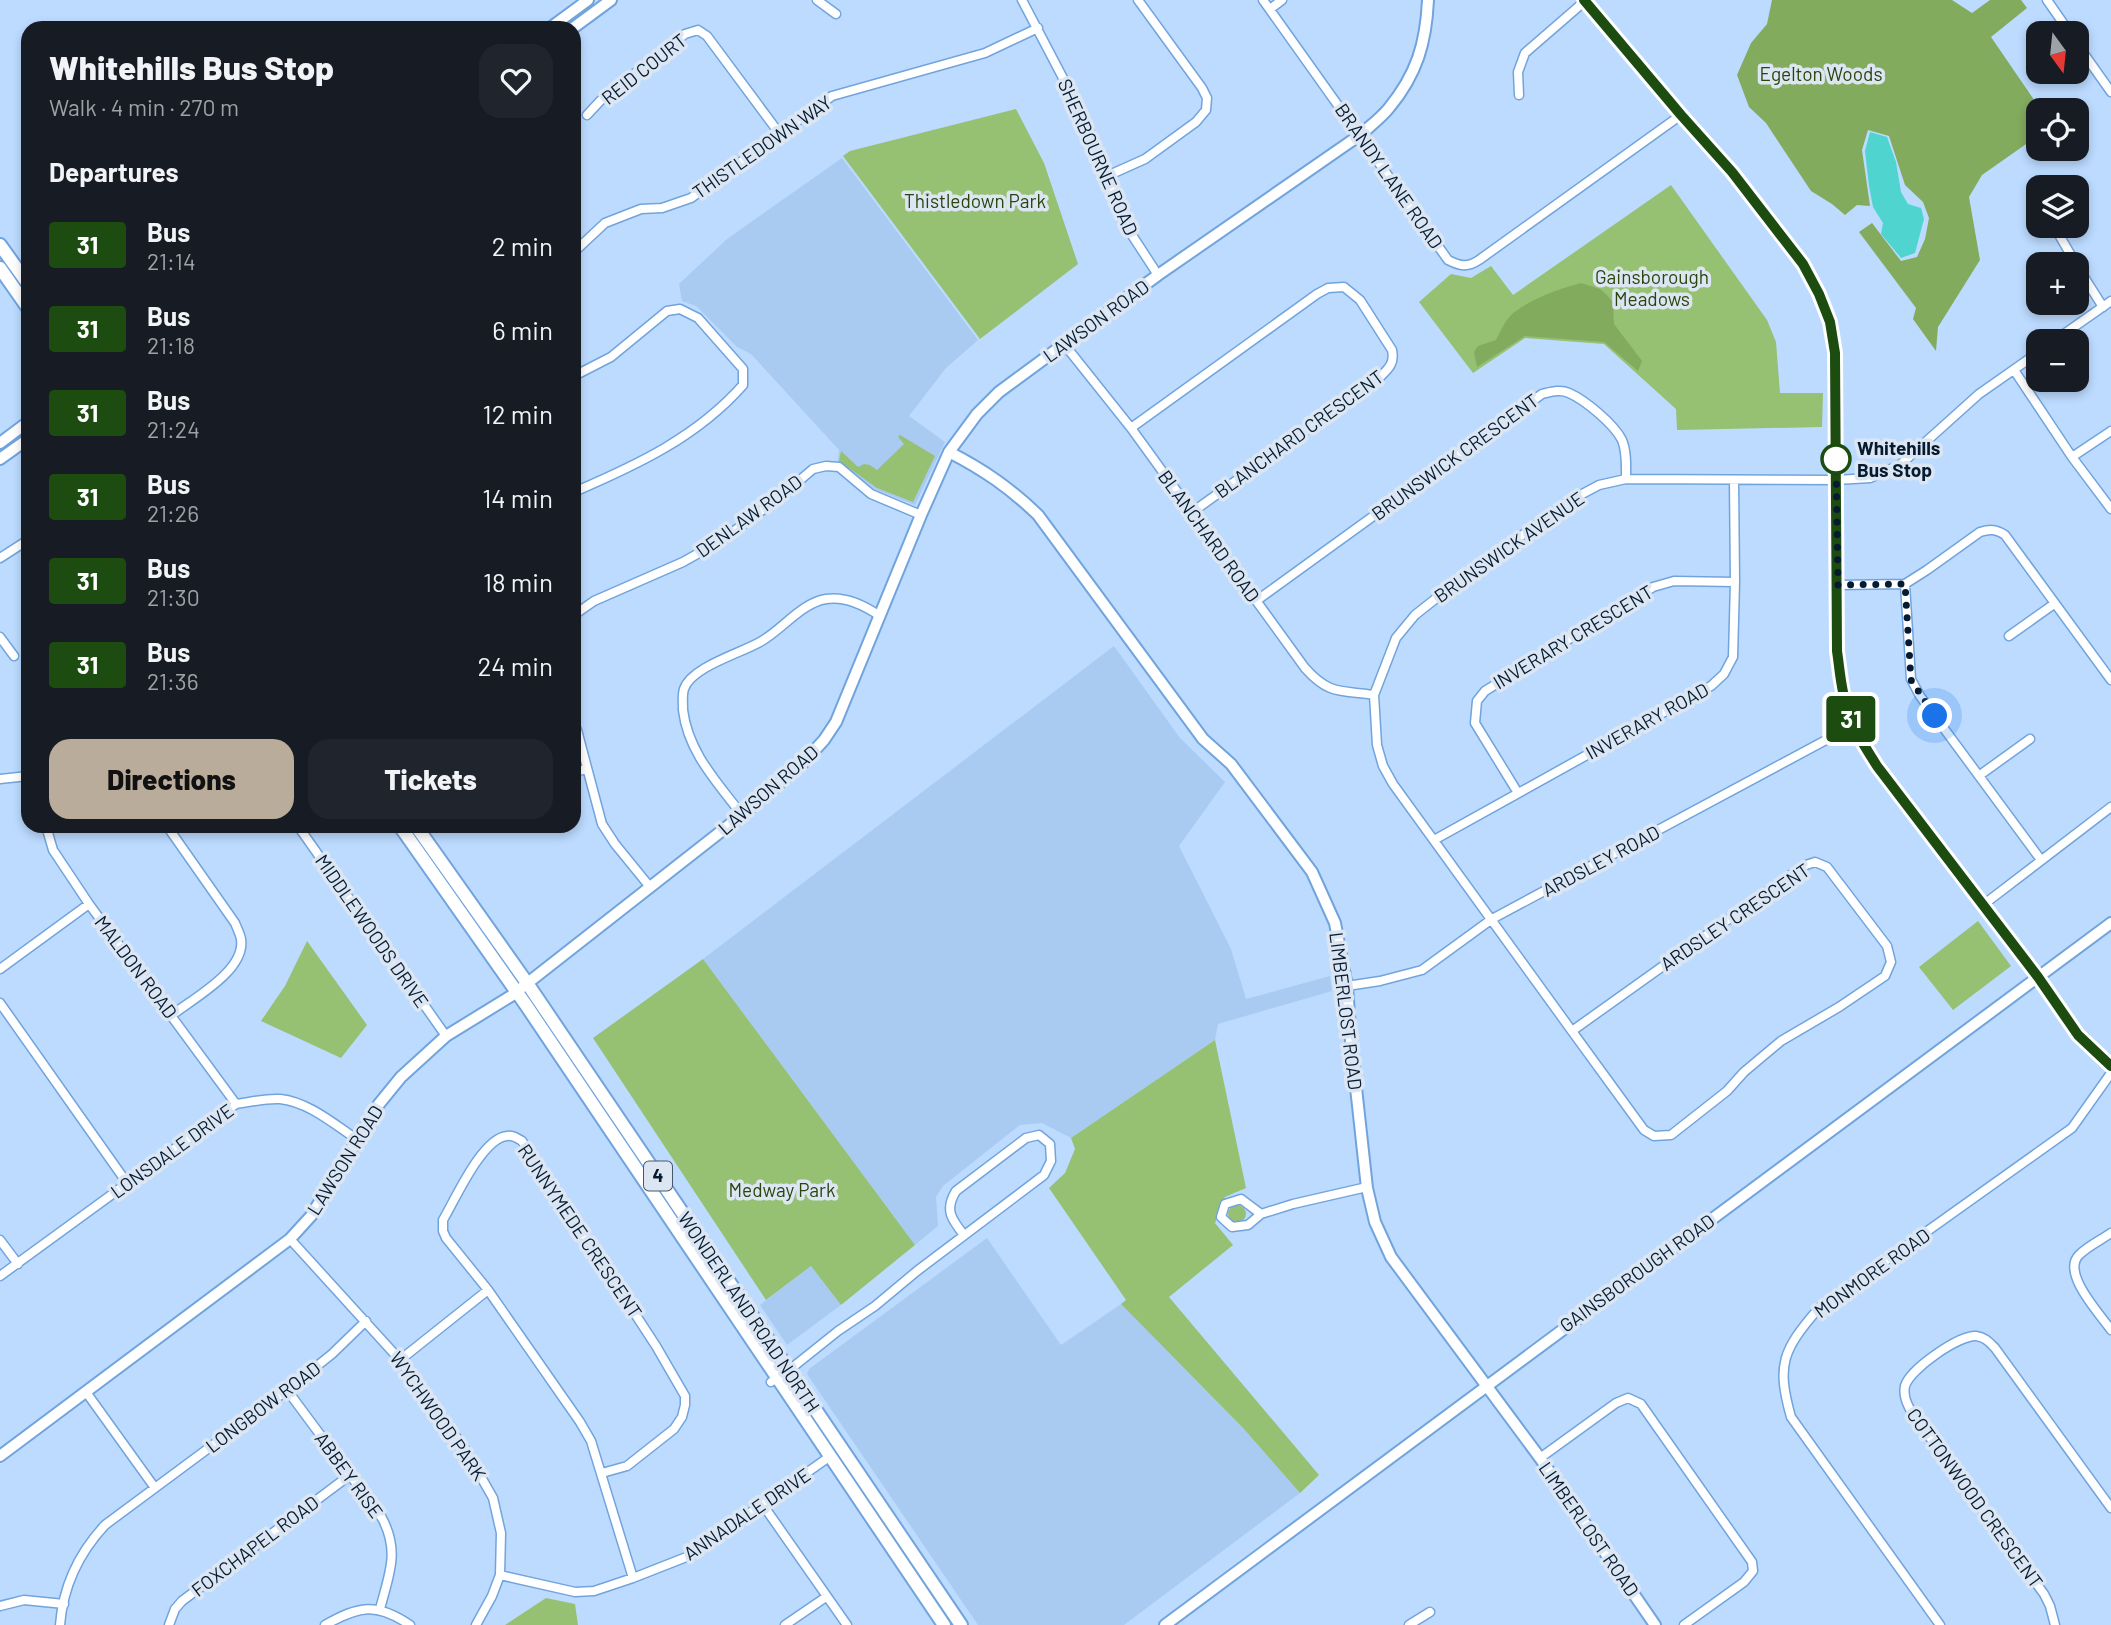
<!DOCTYPE html>
<meta charset="utf-8">
<style>
:root{--surface:#171b24;--page:#20242c;--text:#f1f3f6;--muted:#9ea1a6;--accent:#baac9b}
body{margin:0;font-family:Barlow,sans-serif;background:var(--page);color:var(--text);height:100vh;display:flex;flex-direction:column;font-size:26px;white-space:nowrap}
*{box-sizing:border-box;margin:0}
p{font-size:23px;color:var(--muted)}
.icon{flex:none;width:38px;height:38px;fill:none;stroke:currentColor;stroke-width:2;stroke-linecap:round;stroke-linejoin:round}
.map{position:relative;flex:1;overflow:hidden}
.drawer{position:absolute;left:21px;top:21px;width:560px;height:812px;display:flex;flex-direction:column;background:var(--surface);border-radius:21px;box-shadow:0 4px 10px #0003}
.drawer>*{flex:none}
.badge{padding:0 14px;border-radius:5px;font-size:24px;line-height:46px}
.needle{width:46px;rotate:165deg}
.tools{position:absolute;left:2026px;top:21px;display:grid;gap:14px}
.tools a{display:grid;place-items:center;width:63px;height:63px;border-radius:14px;background:var(--surface);box-shadow:0 4px 10px #0003;font-size:35px}
.you{position:absolute;width:35px;height:35px;margin:-18px;border:5px solid #fff;border-radius:50%;background:#1a73e8;box-shadow:0 0 0 10px #1a73e833}
.map>.badge{position:absolute;translate:-50% -50%;box-shadow:0 0 0 4px #fff}
h2{padding:0 28px;font-size:26px;line-height:63px}
.round{display:grid;place-items:center;flex:none;width:74px;height:74px;border-radius:21px;background:var(--page)}
.summary{display:flex;align-items:center;justify-content:space-between;height:119px;padding:0 28px}
h1{font-size:33px;font-weight:800;line-height:52px}
.action{display:flex;gap:14px;margin-top:auto;padding:14px 28px}
.action a{flex:1;height:80px;border-radius:21px;background:var(--accent);color:#111;font-size:28px;font-weight:800;line-height:80px;text-align:center}
.action a+a{background:var(--page);color:var(--text)}
ul{padding:0;list-style:none}
li{display:flex;align-items:center;gap:21px;height:84px;padding:0 28px}
li div{flex:1}
li b{display:block;font-size:26px}
li em{font-style:normal}
li .badge{min-width:77px;font-weight:700;text-align:center}
.map>svg:first-child{display:block}
.built{fill:#a9cbf2}
.green{fill:#96c072}
.forest{fill:#82ab5d}
.water{fill:#50d4cf}
.lines{fill:none;stroke-linecap:round;stroke-linejoin:round}
.street-casing{stroke:#71a4dd;stroke-width:11}
.secondary-casing{stroke:#71a4dd;stroke-width:14}
.primary-casing{stroke:#71a4dd;stroke-width:16}
.street{stroke:#fff;stroke-width:8}
.secondary{stroke:#fff;stroke-width:10}
.primary{stroke:#fff;stroke-width:12}
.line-casing{stroke:#fff;stroke-width:16}
.line{stroke:#1d4c10;stroke-width:10}
.walk{stroke:#061b30;stroke-width:7;stroke-dasharray:0 12.6}
.stop-dot{fill:#fff;stroke:#1d4c10;stroke-width:3.5}
.labels{text-anchor:middle;stroke-width:7;stroke-linejoin:round;paint-order:stroke}
.shield{fill:#dce6f2;stroke:#46586a;stroke-width:2}
.shield-label{font-size:18px;font-weight:bold;fill:#061b30}
.street-label{font-size:19px;fill:#061b30;stroke:#dce6f2}
.park-label{font-size:19px;fill:#2a440c;stroke:#dce6f2}
.stop-label{font-size:19px;font-weight:bold;fill:#061b30;stroke:#dce6f2;text-anchor:start}
</style>
<div class="map">
<svg width="2111" height="1625" viewBox="0 0 2111 1625">
<rect width="100%" height="100%" fill="#bcdbff"/>
<!-- built -->
<path class="built" d="M842 158 978 340 946 368 909 416 945 442 915 505 876 490 838 462 839 450 751 354 737 347 696 306 682 301 679 284 727 239Z
M1114 646 1180 738 1225 782 1179 846 1231 949 1246 999 1330 976 1332 991 1218 1024 1215 1040 1071 1138 1042 1123 1020 1125 943 1186 936 1197 938 1226 915 1245 703 959Z
M987 1238 1061 1345 1121 1304 1243 1428 1300 1493 1124 1625H978L807 1374 809 1369Z
M811 1266 841 1305 787 1345 760 1305Z"/>
<!-- green -->
<path class="green" d="M1016 109 1044 163 1078 264 980 339 843 156 850 151Z
M1671 185 1767 320 1776 342 1780 393H1823L1822 427 1677 430 1676 409 1604 344 1525 338 1473 373 1419 302 1451 274 1471 278 1491 266 1513 295Z
M900 435 935 456 913 502 877 488 839 461 841 451 858 467 864 464 870 465 877 470 904 444 898 437Z
M1978 921 2011 966 1953 1010 1919 967Z
M307 941 367 1025 341 1058 261 1021 285 986Z
M703 959 915 1245 841 1305 811 1266 766 1300 593 1038Z
M1215 1040 1246 1188 1225 1197 1215 1223 1233 1245 1169 1297 1319 1475 1300 1493 1243 1428 1121 1304 1126 1300 1049 1188 1065 1173 1075 1149 1071 1138Z
M1228 1214a9 9 0 1 1 18 0a9 9 0 1 1-18 0Z
M546 1598 575 1604 578 1625H505Z"/>
<!-- forest -->
<path class="forest" d="M1772 0H1952L1972 13 1990 0H2021L2027 8 1991 37 2041 110H2039V135L1982 175 1969 197 1980 260 1938 327 1936 351 1913 319 1916 308 1859 232 1872 223 1901 261 1917 257 1925 239 1929 218 1923 202 1905 185 1889 136 1868 130 1862 150 1870 206 1857 205 1845 215 1832 204 1811 191 1766 123 1749 107 1737 75 1751 43 1767 24Z
M1581 283 1600 289 1608 296 1613 303 1614 324 1642 361 1638 371 1604 342 1525 336 1477 367 1474 352 1478 346 1496 340C1500 332 1504 323 1510 316 1525 301 1561 288 1581 283Z"/>
<!-- water -->
<path class="water" d="M1870 132 1887 137 1896 162 1901 192 1908 204 1921 208 1924 219 1915 253 1901 258 1881 234 1883 223 1873 207 1869 186 1865 151Z"/>
<g class="lines">
<!-- street casing -->
<g class="street-casing">
<path id="street" d="M817 0 836 14
M1022 0 1086 122 1128 229 1158 275
M1263 0 1448 260C1460 266 1467 268 1479 260L1681 115
M2047 0 2070 33
M1270 9 1282 0
M2077 44 2111 92
M1519 95 1518 72 1525 53 1585 1
M587 115 601 100 685 34 698 30 707 36 779 133
M1107 176 1145 159 1196 122 1206 110 1207 98 1202 88 1138 0
M2054 226 2076 264
M574 252 605 223 641 209 662 208 691 198 832 96 985 53 1038 28
M2077 266 2103 307
M2054 341 2111 301
M1064 344 1131 428 1305 668C1329 695 1340 690 1374 695
M2014 370 2072 457 2111 431
M574 376 611 357 667 311 680 309 698 318 743 369V385C697 437 637 465 574 492
M1131 428 1317 294 1328 288 1344 287 1360 300 1392 350C1395 364 1388 369 1379 378L1191 513
M2072 457 2111 509
M0 558 28 540
M1905 584 1911 679 1920 696 2041 860
M1838 585 1905 584 1927 570 1980 532C1990 529 1996 529 2005 535L2111 680
M1256 601 1542 394C1551 392 1560 389 1569 393 1585 400 1614 424 1622 440 1627 452 1626 466 1626 479
M574 615 594 601 683 562 722 540 780 497 813 469 826 466 839 467 871 494 921 515
M2009 636 2054 604
M0 637 14 656
M574 724 577 730 602 824 615 844 650 887
M574 772 587 769
M1980 775 2030 739
M0 779 28 776
M1518 793 1475 723 1477 701 1485 691 1653 587 1674 581 1735 582
M742 815C717 782 688 752 683 710 683 703 682 695 684 689 691 667 741 653 760 642 782 630 801 603 826 599 845 596 864 605 880 616
M46 826 53 850 89 904 236 1104
M167 826 235 923C237 928 240 934 241 939 246 970 194 998 172 1015
M298 826 446 1036
M1434 840 1711 686 1724 674 1733 657 1735 582 1734 480
M1983 905 2111 807
M0 969 89 904
M1347 986 1380 981 1422 970 1492 919 1854 725
M0 1003 127 1183
M1572 1031 1792 874 1803 866 1815 862 1827 867 1887 946 1891 962 1885 976 1839 1007 1781 1041 1744 1072 1727 1091 1671 1135 1654 1136 1644 1130C1560 1015 1477 900 1393 784L1383 766 1377 745 1374 695 1396 638 1415 615 1453 585 1571 500 1599 485 1626 479 1836 480 1870 478 1900 465 1979 394 2039 352
M1261 1214 1248 1225 1232 1227 1221 1217 1225 1204 1241 1199 1261 1214 1293 1204 1367 1187
M2111 1233C2101 1240 2088 1246 2079 1255 2061 1273 2100 1314 2111 1330
M290 1239 400 1360 465 1449 493 1498 501 1533 500 1575 492 1596 476 1625
M0 1240 18 1264
M0 1276 236 1104C251 1102 266 1098 280 1099 309 1102 335 1125 358 1140
M400 1360 488 1290
M771 1382 788 1371 838 1331 875 1306 917 1271 1044 1175 1051 1161 1050 1144 1039 1135 1026 1138 956 1191C944 1210 952 1220 964 1235
M287 1390 382 1518C400 1552 389 1574 380 1609
M86 1392 155 1488
M1540 1458 1616 1403 1628 1398 1641 1404 1752 1562 1753 1571 1744 1582 1684 1625
M602 1473 627 1466 674 1429 682 1417 685 1405V1396L656 1346 522 1141C517 1138 513 1135 507 1136 482 1138 455 1200 443 1220V1231L446 1238 488 1290 580 1422 591 1441 633 1578
M763 1505 847 1625
M500 1575 575 1592 594 1591 633 1578 689 1556 829 1457
M0 1606 24 1600 64 1604
M60 1625C63 1587 79 1553 105 1525L287 1390 332 1354 366 1321
M169 1625 175 1609 182 1601 350 1475
M325 1625C359 1606 376 1602 410 1625
M785 1625 826 1597
M1409 1625 1430 1612
M1940 1625 1791 1417C1776 1364 1783 1350 1818 1309L2072 1128 2111 1073
M2055 1625 2050 1606 2044 1594 1912 1413C1907 1404 1903 1396 1905 1386 1910 1369 1959 1335 1976 1336 1985 1337 1989 1342 1995 1348L2111 1508"/>
</g>
<!-- secondary casing -->
<g class="secondary-casing">
<path id="secondary" d="M1584 0 1681 115 1732 172 1803 264 1819 294 1830 322 1834 353 1837 651C1843 700 1850 723 1877 766L2038 977 2078 1035 2111 1066
M550 28 588 0
M573 28 611 0
M0 443 28 422
M949 452C984 470 1010 488 1038 515L1203 739 1231 764 1312 872 1335 923 1347 986 1351 1042 1367 1188 1375 1222 1391 1257 1540 1458 1655 1625
M0 459 28 439
M0 1456 290 1239 311 1216 379 1104 401 1077 446 1036 511 996 742 815 802 764 824 740 836 722 921 515 949 452 977 414 999 392 1158 275 1360 135C1370 126 1381 118 1389 108 1417 74 1426 43 1428 0
M1165 1625 2111 923"/>
</g>
<!-- primary casing -->
<g class="primary-casing">
<path id="primary" d="M0 245 28 284
M0 268 28 308
M400 826 526 1005 944 1625
M416 826 527 983 961 1625"/>
</g>
<!-- street -->
<use href="#street" class="street"/>
<!-- secondary -->
<use href="#secondary" class="secondary"/>
<!-- primary -->
<use href="#primary" class="primary"/>
</g>
<g class="lines">
<!-- line casing -->
<g class="line-casing">
<path id="line" d="M1584 0 1681 115 1732 172 1803 264 1819 294 1830 322 1835 353 1837 651C1840 671 1841 692 1848 711 1854 731 1866 748 1877 766L2038 977 2078 1035 2111 1066"/>
</g>
<!-- line -->
<use href="#line" class="line"/>
<!-- walk -->
<path class="walk" d="M1836 459 1838 585 1905 584 1911 680 1935 716"/>
</g>
<!-- markers -->
<circle class="stop-dot" cx="1836" cy="459" r="14"/>
<g class="labels">
<!-- shield labels -->
<rect class="shield" x="644" y="1161.5" width="28" height="29" rx="5"/>
<g class="shield-label">
<text x="658" y="1182">4</text>
</g>
<!-- street labels -->
<g class="street-label">
<text transform="translate(644 69) rotate(-38)" y="7">REID COURT</text>
<text transform="translate(762 147) rotate(-35)" y="7">THISTLEDOWN WAY</text>
<text transform="translate(1098 157) rotate(66)" y="7">SHERBOURNE ROAD</text>
<text transform="translate(1389 176) rotate(55)" y="7">BRANDY LANE ROAD</text>
<text transform="translate(1096 321) rotate(-36)" y="7">LAWSON ROAD</text>
<text transform="translate(1299 434) rotate(-36)" y="7">BLANCHARD CRESCENT</text>
<text transform="translate(1455 457) rotate(-36)" y="7">BRUNSWICK CRESCENT</text>
<text transform="translate(749 516) rotate(-36)" y="7">DENLAW ROAD</text>
<text transform="translate(1209 536) rotate(54)" y="7">BLANCHARD ROAD</text>
<text transform="translate(1509 547) rotate(-35)" y="7">BRUNSWICK AVENUE</text>
<text transform="translate(1573 637) rotate(-31)" y="7">INVERARY CRESCENT</text>
<text transform="translate(1647 721) rotate(-29)" y="7">INVERARY ROAD</text>
<text transform="translate(768 790) rotate(-41)" y="7">LAWSON ROAD</text>
<text transform="translate(1601 861) rotate(-28)" y="7">ARDSLEY ROAD</text>
<text transform="translate(1735 917) rotate(-34)" y="7">ARDSLEY CRESCENT</text>
<text transform="translate(372 931) rotate(55)" y="7">MIDDLEWOODS DRIVE</text>
<text transform="translate(136 967) rotate(53)" y="7">MALDON ROAD</text>
<text transform="translate(1346 1011) rotate(83)" y="7">LIMBERLOST ROAD</text>
<text transform="translate(172 1151) rotate(-36)" y="7">LONSDALE DRIVE</text>
<text transform="translate(345 1160) rotate(-58)" y="7">LAWSON ROAD</text>
<text transform="translate(580 1231) rotate(56)" y="7">RUNNYMEDE CRESCENT</text>
<text transform="translate(1637 1273) rotate(-36)" y="7">GAINSBOROUGH ROAD</text>
<text transform="translate(1872 1273) rotate(-36)" y="7">MONMORE ROAD</text>
<text transform="translate(749 1312) rotate(56)" y="7">WONDERLAND ROAD NORTH</text>
<text transform="translate(263 1407) rotate(-37)" y="7">LONGBOW ROAD</text>
<text transform="translate(438 1416) rotate(55)" y="7">WYCHWOOD PARK</text>
<text transform="translate(349 1475) rotate(54)" y="7">ABBEY RISE</text>
<text transform="translate(1975 1498) rotate(54)" y="7">COTTONWOOD CRESCENT</text>
<text transform="translate(747 1514) rotate(-34)" y="7">ANNADALE DRIVE</text>
<text transform="translate(1589 1529) rotate(55)" y="7">LIMBERLOST ROAD</text>
<text transform="translate(255 1546) rotate(-37)" y="7">FOXCHAPEL ROAD</text>
</g>
<!-- park labels -->
<g class="park-label">
<text x="1821" y="81">Egelton Woods</text>
<text x="975" y="208">Thistledown Park</text>
<text x="1652" y="284">Gainsborough<tspan x="1652" dy="22">Meadows</tspan></text>
<text x="782" y="1197">Medway Park</text>
</g>
<!-- stop labels -->
<g class="stop-label">
<text x="1857" y="455">Whitehills<tspan x="1857" dy="22">Bus Stop</tspan></text>
</g>
</g>
</svg>
<div class="tools">
<a><svg class="needle" viewBox="-14 -14 28 28"><path d="M0-13l5 13h-10z" fill="#e53935"/><path d="M0 13l5-13h-10z" fill="#9ea1a6"/></svg></a>
<a><svg class="icon" aria-label="locate" viewBox="0 0 24 24"><circle cx="12" cy="12" r="6"/><path d="M12 2v4M12 18v4M2 12h4M18 12h4"/></svg></a>
<a><svg class="icon" aria-label="layers" viewBox="0 0 24 24"><path d="M12 4l9 5-9 5-9-5zM3 14l9 5 9-5"/></svg></a>
<a>+</a>
<a>−</a>
</div>
<div class="you" style="left:1935px;top:716px"></div>
<b class="badge" style="left:1851px;top:719px;background:#1d4c10;color:#fff">31</b>
<section class="drawer">
<div class="summary"><div><h1>Whitehills Bus Stop</h1><p>Walk · 4 min · 270 m</p></div><a class="round"><svg class="icon" aria-label="heart" viewBox="0 0 24 24"><path d="M12 20l-8-8c-3-5 5-10 8-4 3-6 11-1 8 4z"/></svg></a></div>
<h2>Departures</h2>
<ul>
<li><span class="badge" style="background:#1d4c10;color:#fff">31</span><div><b>Bus</b><p>21:14</p></div><em>2 min</em></li>
<li><span class="badge" style="background:#1d4c10;color:#fff">31</span><div><b>Bus</b><p>21:18</p></div><em>6 min</em></li>
<li><span class="badge" style="background:#1d4c10;color:#fff">31</span><div><b>Bus</b><p>21:24</p></div><em>12 min</em></li>
<li><span class="badge" style="background:#1d4c10;color:#fff">31</span><div><b>Bus</b><p>21:26</p></div><em>14 min</em></li>
<li><span class="badge" style="background:#1d4c10;color:#fff">31</span><div><b>Bus</b><p>21:30</p></div><em>18 min</em></li>
<li><span class="badge" style="background:#1d4c10;color:#fff">31</span><div><b>Bus</b><p>21:36</p></div><em>24 min</em></li>
</ul>
<div class="action"><a>Directions</a><a>Tickets</a></div>
</section>
</div>
